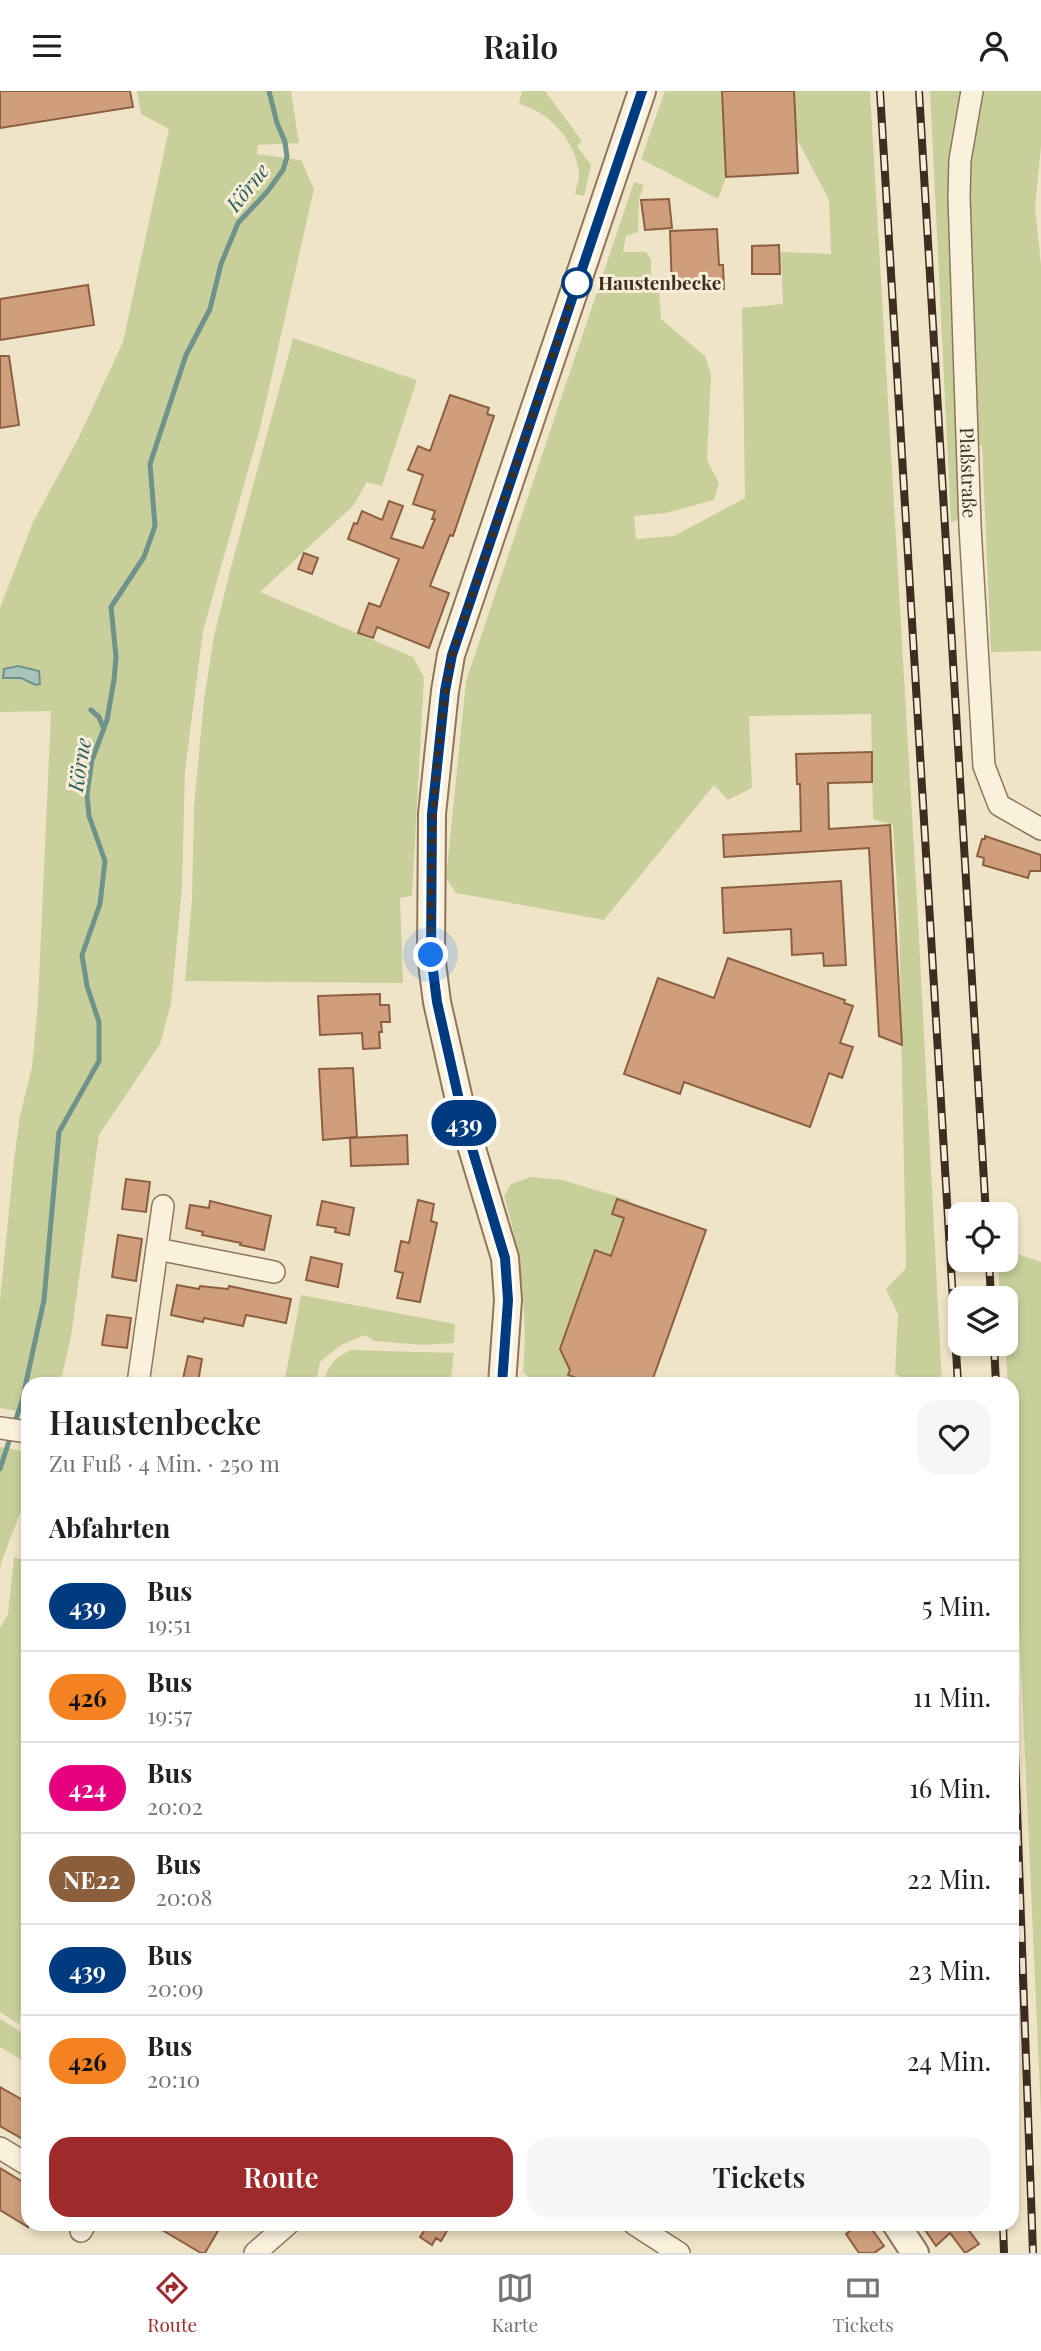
<!DOCTYPE html>
<html lang="de">
<meta charset="utf-8">
<style>
:root{--surface:#fff;--page:#f6f6f6;--text:#202124;--muted:#757577;--line:#e0e0e0;--accent:#9e2a2b}
body{margin:0;font-family:"Playfair Display",serif;background:var(--page);color:var(--text);height:100vh;display:flex;flex-direction:column;font-size:26px;white-space:nowrap}
*{box-sizing:border-box;margin:0}
p{font-size:23px;color:var(--muted)}
.icon{flex:none;width:38px;height:38px;fill:none;stroke:currentColor;stroke-width:2;stroke-linecap:round;stroke-linejoin:round}
.map{position:relative;flex:1;overflow:hidden}
.drawer{position:absolute;left:21px;top:1286px;width:998px;height:854px;display:flex;flex-direction:column;background:var(--surface);border-radius:21px;box-shadow:0 4px 10px #0003}
.drawer>*{flex:none}
.badge{padding:0 14px;border-radius:23px;font-size:24px;line-height:46px}
.buttons{position:absolute;left:948px;top:1111px;display:grid;gap:14px}
.buttons a{display:grid;place-items:center;width:70px;height:70px;border-radius:14px;background:var(--surface);box-shadow:0 4px 10px #0003;font-size:35px}
.you{position:absolute;width:35px;height:35px;margin:-18px;border:5px solid #fff;border-radius:50%;background:#1a73e8;box-shadow:0 0 0 10px #1a73e833}
.map>.badge{position:absolute;translate:-50% -50%;box-shadow:0 0 0 4px #fff}
h2{padding:0 28px;font-size:26px;line-height:63px}
.round{display:grid;place-items:center;flex:none;width:74px;height:74px;border-radius:21px;background:var(--page)}
.summary{display:flex;align-items:center;justify-content:space-between;height:119px;padding:0 28px}
h1{font-size:33px;font-weight:600;line-height:52px}
.action{display:flex;gap:14px;margin-top:auto;padding:14px 28px}
.action a{flex:1;height:80px;border-radius:21px;background:var(--accent);color:#fff;font-size:28px;font-weight:600;line-height:80px;text-align:center}
.action a+a{background:var(--page);color:var(--text)}
ul{padding:0;list-style:none}
li{display:flex;align-items:center;gap:21px;height:91px;padding:0 28px;border-top:2px solid var(--line)}
li div{flex:1}
li b{display:block;font-size:26px}
li em{font-style:normal}
li .badge{min-width:77px;font-weight:700;text-align:center}
header{display:flex;justify-content:space-between;align-items:center;height:91px;padding:0 28px;background:var(--surface);font-size:32px;font-weight:600}
.menu{display:flex;justify-content:space-around;align-items:center;height:98px;border-top:2px solid var(--line);background:var(--surface);font-size:19px;color:var(--muted)}
.menu a{display:grid;justify-items:center;gap:4px}
.menu .selected{color:var(--accent)}
.map>svg:first-child{display:block}
.green{fill:#c9cf9b}
.water{fill:#a9c4bc;stroke:#6f938a;stroke-width:2}
.lines{fill:none;stroke-linecap:round;stroke-linejoin:round}
.stream{stroke:#6f938a;stroke-width:5}
.building{fill:#cf9f7d;stroke:#8d5f41;stroke-width:2}
.minor-casing{stroke:#8d765c;stroke-width:24}
.tertiary-casing{stroke:#8d765c;stroke-width:30}
.minor{stroke:#faf1dc;stroke-width:21}
.tertiary{stroke:#faf1dc;stroke-width:26}
.rail-casing{stroke:#3d2e20;stroke-width:8}
.rail{stroke:#f7eed8;stroke-width:5;stroke-dasharray:16;stroke-linecap:butt}
.line-casing{stroke:#fff;stroke-width:16}
.line{stroke:#003b80;stroke-width:10}
.walk{stroke:#3d2e20;stroke-width:7;stroke-dasharray:0 12.6}
.stop-dot{fill:#fff;stroke:#003b80;stroke-width:3.5}
.labels{text-anchor:middle;stroke-width:6;stroke-linejoin:round;paint-order:stroke}
.stop-label{font-size:19px;font-weight:bold;fill:#3d2e20;stroke:#f7eed8;text-anchor:start}
.street-label{font-size:19px;fill:#3d2e20;stroke:#f7eed8}
.water-label{font-size:21px;font-style:italic;fill:#2f5d5a;stroke:#f7eed8}
</style>
<header><svg class="icon" aria-label="menu" viewBox="0 0 24 24"><path d="M4 6h16M4 12h16M4 18h16"/></svg>Railo<svg class="icon" aria-label="person" viewBox="0 0 24 24"><circle cx="12" cy="8" r="4"/><path d="M4 21q1-7 8-7t8 7"/></svg></header>
<div class="map">
<svg width="1041" height="2162" viewBox="0 0 1041 2162">
<rect width="100%" height="100%" fill="#f0e4c8"/>
<!-- green -->
<path class="green" d="M137 0H291L299 52 258 54 257 63 301 69 314 98 260 337 203 540 185 680 182 796 171 913 160 953 99 1044 71 1245 60 1293H28V1322L0 1317V1209L14 1069 20 1025 32 976 38 912 51 620 0 621V517L33 431 78 348 123 251 169 38 141 23Z
M522 0H545L582 50 577 55 591 74 584 105 575 103C576 96 580 88 579 81 575 50 550 21 519 13Z
M665 0H722L726 86 718 108 641 68Z
M794 0H870L918 827 942 1293H895L898 1284 895 1283 898 1223 886 1198 906 1177 899 828 893 734 873 728 871 623 749 625 752 697 728 709 714 694 604 829 456 802 446 787 466 590 634 91 644 94 639 108 638 141 626 145 623 161H646L651 169V199H659L661 228 705 265 711 283 707 369 719 392 714 409 666 422 634 425 636 448 674 445 745 407 742 217 783 213 781 161 831 163 829 109 796 46Z
M930 0H965L963 422 959 429 951 431Z
M980 0H1041V55L1035 117 1041 174V560L991 561 982 355 974 354 968 59Z
M293 247 417 289 382 395 367 391 353 415 260 501 413 566 424 586 412 805 400 807 403 892 185 890 192 809 194 716 204 608 214 545 230 480Z
M531 1086 562 1089 629 1109 630 1112 611 1165 596 1160 568 1284 592 1293H536L523 1281C528 1222 521 1161 504 1105L511 1093Z
M1006 1159 1041 1171V2022L1012 1374V1293H1008L1005 1253 1006 1208 1000 1207 998 1169H1006Z
M301 1204 455 1233 454 1252 424 1254 374 1250 365 1244 341 1254 320 1271 316 1293H284Z
M351 1259 454 1262 450 1293H324C327 1275 334 1267 351 1259Z
M0 1356 28 1361V1401L1 1472 0 1482Z
M14 1466 28 1471V1800L21 1827 28 1829V1872L19 1933 0 1921V1537L8 1523Z
M0 1928 28 1945V1973L0 1956Z"/>
<!-- water -->
<path class="water" d="M18 575 39 580 40 593 36 594 21 587H3L4 578Z"/>
<g class="lines">
<!-- stream -->
<path class="stream" d="M91 619 99 626 103 636
M14 1334 22 1310 44 1209 59 1041 99 970V931L87 895 82 864 100 813 105 770 89 725 87 703 92 669 107 629 114 589 116 566 111 516 144 466 155 435 150 373 186 264 210 218 221 173 238 132 267 101 283 79 287 66 285 51 277 32 269 0
M0 1378 11 1344"/>
</g>
<!-- building -->
<path class="building" d="M0 0H130L133 16 0 37Z
M722 0H794L798 82 726 86Z
M669 108 672 137 645 139 641 109Z
M717 138 719 174H723L724 198H672L670 140Z
M779 154 780 183H752V155Z
M88 194 94 234 0 249V208Z
M0 265H9L19 334 0 337Z
M450 304 489 317 487 323 494 325 453 445 450 444 430 495 449 502 429 557 377 536 373 547 358 542 369 512 380 516 399 468 348 448 354 432 357 433 362 420 382 429 389 410 403 415 391 447 423 457 435 428H432L435 420 413 413 423 384 408 379 418 355 430 360Z
M304 462 318 467 312 483 298 478Z
M872 661V691L828 692 829 738 890 734 902 954 879 945 869 757 724 766 723 744 801 740 800 693H797L796 663Z
M985 745 1041 764V780H1030L1028 787 983 774 984 767 977 765 982 748H985Z
M841 790 846 874 824 875 823 862 792 864 791 838 724 842 722 797Z
M728 867 845 909 844 912 853 915 840 952 853 956 842 987 829 982 810 1036 684 991 680 1003 624 983 658 887 714 907Z
M380 903V914H389L390 931H381L382 941H379L380 957 363 958 362 942 320 944 318 905Z
M353 977 357 1046 323 1049 319 978Z
M407 1044 408 1073 351 1075 350 1047Z
M126 1088 150 1091 146 1121 122 1118Z
M617 1108 706 1139 651 1293H594L568 1284 570 1279 560 1258 595 1159 611 1165 624 1127 612 1123Z
M418 1109 434 1113 431 1130 437 1132 420 1211 397 1207 403 1182 395 1180 401 1150 409 1152Z
M210 1110 271 1125 264 1159 240 1154 241 1152 202 1144 203 1141 186 1137 190 1114 209 1117Z
M322 1110 354 1117 349 1144 335 1141 336 1137 317 1134Z
M118 1144 142 1148 136 1190 112 1186Z
M311 1166 342 1173 338 1196 306 1189Z
M177 1194 199 1198 200 1195 228 1198 229 1195 291 1208 286 1232 246 1224 243 1235 204 1227 203 1231 171 1224Z
M107 1224 131 1227 127 1257 102 1254Z
M188 1265 202 1268 198 1291 183 1288Z
M0 1996 28 2012V2051L0 2035Z
M0 2077 28 2094V2136L0 2119Z
M152 2133H222L205 2162H201Z
M414 2133H451L441 2150 436 2147 432 2154 420 2146 424 2140Z
M859 2133H868L884 2155 874 2162H859L846 2143Z
M921 2133H964L979 2153 965 2162 950 2142 936 2155Z"/>
<g class="lines">
<!-- minor casing -->
<g class="minor-casing">
<g id="minor">
<path id="s1" d="M972 0 960 69 959 106 970 435 984 675 999 714 1041 738"/>
<path d="M157 1158 274 1181"/>
<path d="M138 1293 163 1115"/>
<path d="M0 1337 28 1341"/>
<path d="M0 2057 28 2074"/>
<path d="M634 2133 679 2162"/>
<path d="M81 2140 85 2133"/>
<path d="M255 2162 288 2133"/>
</g>
</g>
<!-- tertiary casing -->
<g class="tertiary-casing">
<path id="tertiary" d="M502 1293 508 1209 505 1167 464 1031 437 911 431 864 432 723 445 600 451 564 642 0
M896 2133 915 2162"/>
</g>
<!-- minor -->
<use href="#minor" class="minor"/>
<!-- tertiary -->
<use href="#tertiary" class="tertiary"/>
<!-- rail casing -->
<g class="rail-casing">
<path id="rail" d="M880 0 958 1293
M919 0 986 1124
M989 1169 991 1208
M994 1253 996 1293
M1012 1579 1033 2162
M1003 2133 1004 2162"/>
</g>
<!-- rail -->
<use href="#rail" class="rail"/>
</g>
<g class="lines">
<!-- line casing -->
<g class="line-casing">
<path id="line" d="M502 1293 508 1209 505 1167 464 1031 437 911 431 864 432 723 445 600 452 564 642 0"/>
</g>
<!-- line -->
<use href="#line" class="line"/>
<!-- walk -->
<path class="walk" d="M431 864C430 764 433 663 452 564L577 192"/>
</g>
<!-- markers -->
<circle class="stop-dot" cx="577" cy="192" r="14"/>
<g class="labels">
<!-- stop labels -->
<g class="stop-label">
<text x="598" y="199">Haustenbecke</text>
</g>
<!-- street labels -->
<g class="street-label">
<text dy="7" stroke="none"><textPath href="#s1" startOffset="383">Plaßstraße</textPath></text>
</g>
<!-- water labels -->
<g class="water-label">
<text transform="translate(248 97) rotate(-51)" y="7">Körne</text>
<text transform="translate(80 674) rotate(-81)" y="7">Körne</text>
</g>
</g>
</svg>
<div class="buttons">
<a><svg class="icon" aria-label="locate" viewBox="0 0 24 24"><circle cx="12" cy="12" r="6"/><path d="M12 2v4M12 18v4M2 12h4M18 12h4"/></svg></a>
<a><svg class="icon" aria-label="layers" viewBox="0 0 24 24"><path d="M12 4l9 5-9 5-9-5zM3 14l9 5 9-5"/></svg></a>
</div>
<div class="you" style="left:431px;top:864px"></div>
<b class="badge" style="left:464px;top:1032px;background:#003b80;color:#fff">439</b>
<section class="drawer">
<div class="summary"><div><h1>Haustenbecke</h1><p>Zu Fuß · 4 Min. · 250 m</p></div><a class="round"><svg class="icon" aria-label="heart" viewBox="0 0 24 24"><path d="M12 20l-8-8c-3-5 5-10 8-4 3-6 11-1 8 4z"/></svg></a></div>
<h2>Abfahrten</h2>
<ul>
<li><span class="badge" style="background:#003b80;color:#fff">439</span><div><b>Bus</b><p>19:51</p></div><em>5 Min.</em></li>
<li><span class="badge" style="background:#f58220;color:#111">426</span><div><b>Bus</b><p>19:57</p></div><em>11 Min.</em></li>
<li><span class="badge" style="background:#e6007e;color:#fff">424</span><div><b>Bus</b><p>20:02</p></div><em>16 Min.</em></li>
<li><span class="badge" style="background:#8b5e3c;color:#fff">NE22</span><div><b>Bus</b><p>20:08</p></div><em>22 Min.</em></li>
<li><span class="badge" style="background:#003b80;color:#fff">439</span><div><b>Bus</b><p>20:09</p></div><em>23 Min.</em></li>
<li><span class="badge" style="background:#f58220;color:#111">426</span><div><b>Bus</b><p>20:10</p></div><em>24 Min.</em></li>
</ul>
<div class="action"><a>Route</a><a>Tickets</a></div>
</section>
</div>
<nav class="menu">
<a class="selected"><svg class="icon" aria-label="directions" viewBox="0 0 24 24"><path d="M12 3l9 9-9 9-9-9zM9 14v-3h6M13 9l2 2-2 2"/></svg>Route</a>
<a><svg class="icon" aria-label="map" viewBox="0 0 24 24"><path d="M3 6l6-2 6 2 6-2v14l-6 2-6-2-6 2zM9 4v14M15 6v14"/></svg>Karte</a>
<a><svg class="icon" aria-label="tickets" viewBox="0 0 24 24"><path d="M3 7h18v10H3zM15 7v10"/></svg>Tickets</a>
</nav>
